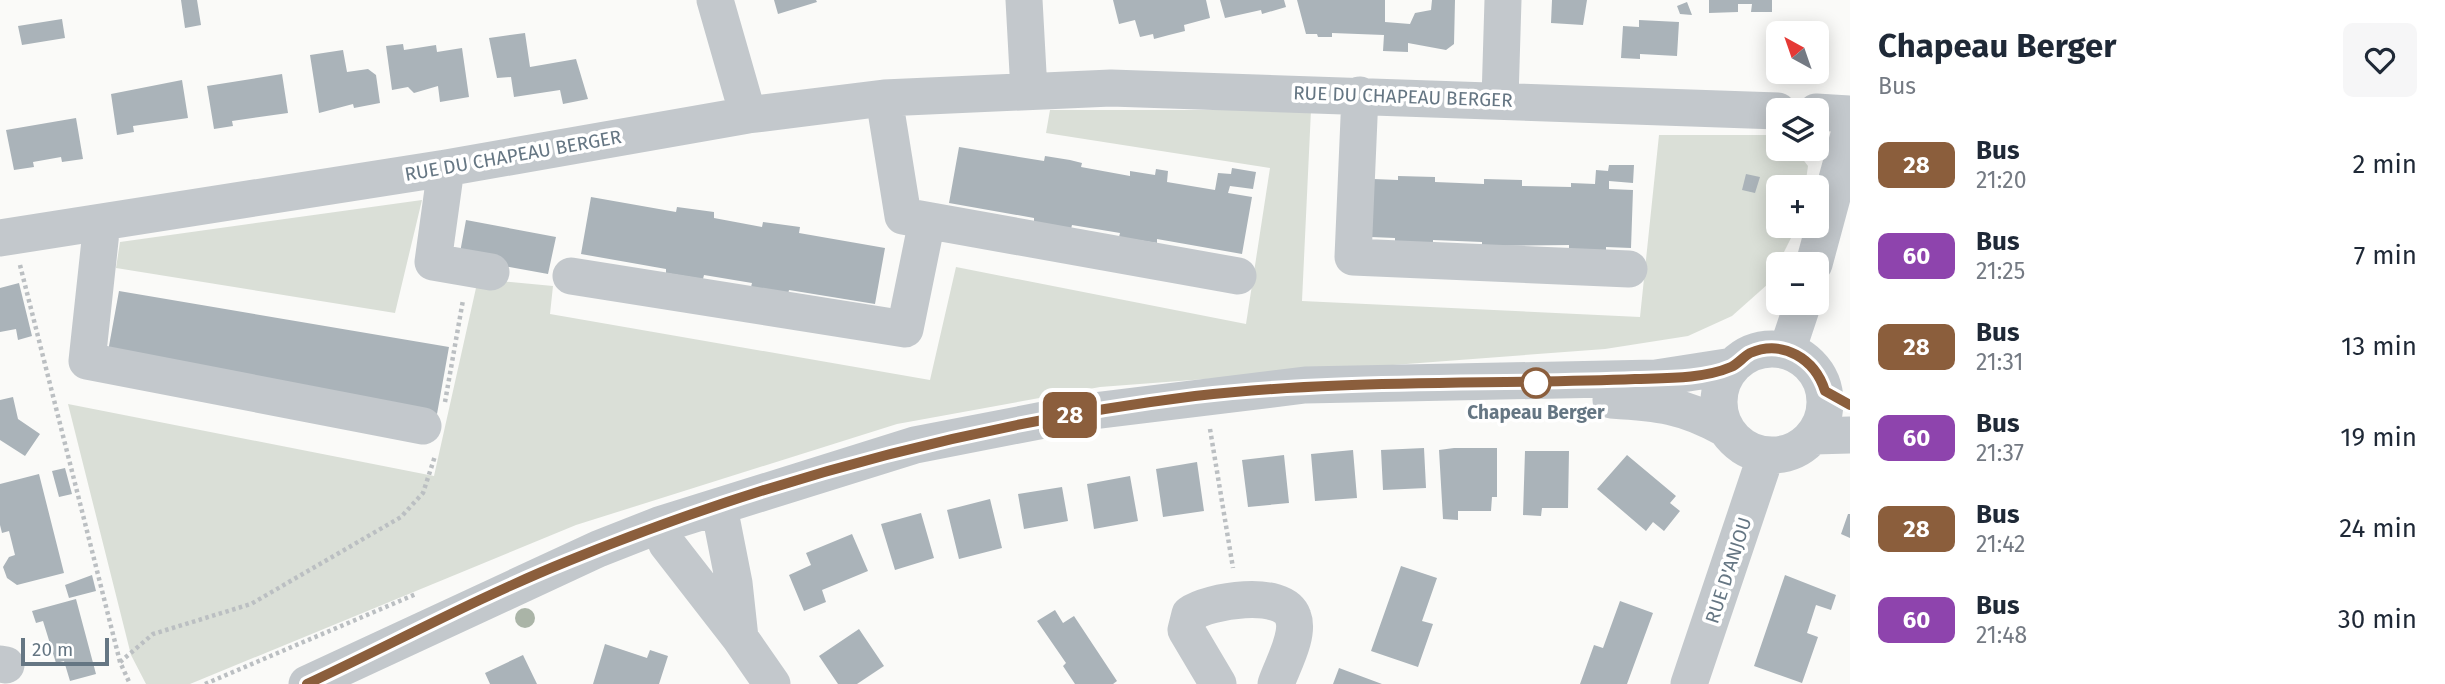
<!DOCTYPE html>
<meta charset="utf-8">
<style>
:root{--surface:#fff;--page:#f6f6f7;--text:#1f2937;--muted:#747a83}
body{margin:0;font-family:"Fira Sans",sans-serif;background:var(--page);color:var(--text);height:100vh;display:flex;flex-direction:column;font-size:26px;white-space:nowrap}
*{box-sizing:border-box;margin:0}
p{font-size:23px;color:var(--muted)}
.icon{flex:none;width:38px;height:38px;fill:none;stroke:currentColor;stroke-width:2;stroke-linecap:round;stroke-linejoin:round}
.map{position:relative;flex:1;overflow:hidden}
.details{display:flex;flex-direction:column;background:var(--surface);width:595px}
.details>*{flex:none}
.badge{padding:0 14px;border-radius:10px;font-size:24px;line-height:46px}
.needle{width:46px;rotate:320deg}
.buttons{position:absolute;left:1766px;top:21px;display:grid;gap:14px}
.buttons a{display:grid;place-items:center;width:63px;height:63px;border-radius:10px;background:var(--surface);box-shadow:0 4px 18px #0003;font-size:35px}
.scale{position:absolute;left:21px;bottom:18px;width:88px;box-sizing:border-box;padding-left:7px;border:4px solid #657683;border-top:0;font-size:19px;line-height:24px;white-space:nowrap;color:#657683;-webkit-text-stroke:5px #fff;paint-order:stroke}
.map>.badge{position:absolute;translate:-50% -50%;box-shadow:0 0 0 4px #fff}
.round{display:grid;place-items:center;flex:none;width:74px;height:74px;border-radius:10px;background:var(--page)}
.summary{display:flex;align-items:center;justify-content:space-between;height:119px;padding:0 28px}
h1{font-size:33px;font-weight:700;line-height:52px}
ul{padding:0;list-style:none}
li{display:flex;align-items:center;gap:21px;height:91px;padding:0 28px}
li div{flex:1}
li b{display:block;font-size:26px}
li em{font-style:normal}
li .badge{min-width:77px;font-weight:700;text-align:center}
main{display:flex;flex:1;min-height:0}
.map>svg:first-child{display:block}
.green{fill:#dadfd7}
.building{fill:#aab3b9}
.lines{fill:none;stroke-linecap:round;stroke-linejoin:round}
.path{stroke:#bbbfc2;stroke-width:4.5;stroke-dasharray:3.5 3.5;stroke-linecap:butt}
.minor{stroke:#c3c8cc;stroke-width:37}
.tree{fill:#aab4a7}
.line-casing{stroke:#fff;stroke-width:16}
.line{stroke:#8b5e3c;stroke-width:10}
.stop-dot{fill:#fff;stroke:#8b5e3c;stroke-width:3.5}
.labels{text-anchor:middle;stroke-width:7;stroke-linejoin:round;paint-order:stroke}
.street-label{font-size:19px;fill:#657683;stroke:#fff}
.stop-label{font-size:19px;font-weight:bold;fill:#657683;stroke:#fff}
</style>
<main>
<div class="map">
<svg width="1850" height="684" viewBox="0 0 1850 684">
<rect width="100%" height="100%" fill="#fafaf8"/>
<!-- green -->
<path class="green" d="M1050 110H1311L1302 301 1640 317 1659 135H1778V149H1795L1808 166 1805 187H1778V226H1797L1768 284 1732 316 1688 336 1605 349 1100 387 897 424 576 525 190 684H146L131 655 68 404 434 476 478 279 553 286 550 314 930 380 956 267 1246 324 1270 168 1046 133Z
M422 200 395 313 116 268 120 242Z"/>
<!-- building -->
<path class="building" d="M181 0H197L201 25 185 28Z
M774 0H816L817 2 778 14Z
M1113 0H1206L1210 18 1184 25 1185 31 1169 35 1154 39 1153 34 1140 37 1135 20 1119 24Z
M1220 0H1284L1286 7 1262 14 1261 10 1225 18Z
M1297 0H1385V22L1410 24 1415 13 1431 10 1432 0H1455L1454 44 1446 50 1408 43V52L1383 51 1384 35 1332 33V37H1318L1317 34H1306Z
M1552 0H1587L1583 25 1551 23Z
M1709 0H1772V12H1751L1752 4H1738V12L1709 13Z
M1687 2 1692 15 1680 14 1677 6Z
M62 19 65 38 22 45 18 26Z
M1639 20 1679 22 1677 56 1640 54V59L1621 58 1623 26 1639 27Z
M525 33 530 67 576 59 588 99 563 104 560 90 514 97 511 77 497 78 489 38Z
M403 44 404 50 436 45 437 52 462 48 469 97 440 102 438 86 414 93 408 87 392 90 386 46Z
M343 50 347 72 368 69 376 75 380 103 354 108 353 104 319 113 310 55Z
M282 74 288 113 232 121 233 126 214 129 207 86Z
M182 80 188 118 133 126 134 132 117 135 111 94Z
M76 118 83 159 62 162 61 157 33 162 34 167 14 170 6 130Z
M959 147 1044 161 1045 156 1070 160 1082 163 1081 167 1130 176V171L1155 175 1156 169 1168 171 1167 182 1215 190 1218 173 1231 174 1232 168 1256 172 1253 189 1230 186 1228 193 1252 197 1242 254 1157 239V243L1119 237 1120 233 1072 225 1071 229 1034 222V218L949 203Z
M1609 165H1634L1633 183 1609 181V189L1633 190 1631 248 1606 247V251L1569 249V245L1482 246V242L1433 240V244L1395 243V238L1371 237 1373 179 1398 180V176L1435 177V182L1484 184V179L1522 180V186L1571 187V183L1595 184 1596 170 1608 171Z
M1746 174 1760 177 1755 193 1742 190Z
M591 197 676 212 677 207 714 212V218L762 227 763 222 800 227 799 233 885 248 875 304 789 290 788 294 751 287 752 283 704 275 703 279 666 273V269L581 254Z
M466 220 556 237 548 274 459 258Z
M19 283 32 336 18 340 16 329 0 332V288Z
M119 291 449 347 437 414 107 357Z
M13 397 18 419 40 434 25 456 0 440V400Z
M1424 448 1426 488 1383 490 1381 450Z
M1454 448H1497V497H1492L1491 511H1458V520L1443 519 1439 450Z
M1353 450 1357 498 1315 501 1311 454Z
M1525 451H1569L1568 508H1542L1541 516 1523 515Z
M1284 455 1289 503 1248 507 1242 460Z
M1627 455 1676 496 1670 503 1680 511 1664 531 1653 522 1646 531 1597 489Z
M1197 462 1204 511 1163 517 1156 469Z
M65 468 72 494 59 497 52 471Z
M39 474 64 573 17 585 7 578 3 567 9 557 15 555 9 531 2 533 0 525V484Z
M1130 476 1138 521 1094 529 1087 484Z
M1062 487 1068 521 1024 529 1018 494Z
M990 499 1002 548 959 559 947 510Z
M921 513 934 558 895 570 881 524Z
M1848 514H1850V538L1841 534Z
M852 534 868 571 822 590 826 602 804 611 789 575 811 565 806 553Z
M1401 566 1437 578 1422 621 1433 624 1418 667 1371 651Z
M92 575 96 591 69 598 65 585Z
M1785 575 1836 595 1831 610 1816 605 1807 633 1818 637 1802 683 1754 666Z
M76 599 96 674 70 681 64 661 56 663 43 621 36 623 32 611Z
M1620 601 1653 613 1627 684H1580L1594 645 1603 648Z
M1055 610 1063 623 1074 616 1117 681 1113 684H1075L1063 666 1066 663 1037 621Z
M859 629 884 666 857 684H838L819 656Z
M605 644 647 658 650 650 668 656 659 684H593Z
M523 655 537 684H490L485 673Z
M1339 668 1382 684H1333Z"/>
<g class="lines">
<!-- path -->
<path class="path" d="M20 265 120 662 130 684
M445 402 463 300
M1210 429 1233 568
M120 662 153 634 251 604 401 517 423 493 435 456
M205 684 416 594"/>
<!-- minor -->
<path class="minor" d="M715 0 748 115
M1024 0 1029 91
M1360 95 1353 257 1629 269
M884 98 903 216 1238 276
M1500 99 1503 0
M1816 112 1850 114
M446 168 433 262 491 272
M102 222 87 361 423 426
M0 238 446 168 748 115 884 98 1111 88 1778 111
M1814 264 1850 131
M571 276 905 329 927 221
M1719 402a53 53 0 1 1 106 0a53 53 0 1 1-106 0Z
M1787 351 1803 303
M1611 400C1658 403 1684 405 1726 429
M1814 436 1850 435
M659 525 667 544 740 638 734 583 719 507
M740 638 772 684
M0 664 6 665
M307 684 598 549 659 525 915 445 1085 412 1305 385 1656 378 1733 366
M1218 684 1186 630 1190 614C1208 601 1283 588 1293 617 1300 635 1282 666 1276 684
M1689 684 1766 455"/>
</g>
<!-- trees -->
<circle class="tree" cx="525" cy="618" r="10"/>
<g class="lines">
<!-- line casing -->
<g class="line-casing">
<path id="line" d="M307 684C394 643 479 597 568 561 768 479 980 423 1195 396 1341 379 1488 385 1635 379 1665 378 1703 379 1731 367 1738 364 1743 357 1750 353 1783 339 1815 359 1825 391L1850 405"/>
</g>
<!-- line -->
<use href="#line" class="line"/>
</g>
<!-- markers -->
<circle class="stop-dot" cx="1536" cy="383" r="14"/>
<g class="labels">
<!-- street labels -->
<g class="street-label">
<text transform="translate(1403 96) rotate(2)" y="7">RUE DU CHAPEAU BERGER</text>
<text transform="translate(513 155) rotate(-10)" y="7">RUE DU CHAPEAU BERGER</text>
<text transform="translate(1728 570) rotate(-72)" y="7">RUE D'ANJOU</text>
</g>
<!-- stop labels -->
<g class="stop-label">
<text x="1536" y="419">Chapeau Berger</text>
</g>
</g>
</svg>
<div class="buttons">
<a><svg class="needle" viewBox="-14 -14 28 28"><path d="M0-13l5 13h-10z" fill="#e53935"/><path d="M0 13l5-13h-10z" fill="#747a83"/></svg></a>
<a><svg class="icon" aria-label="layers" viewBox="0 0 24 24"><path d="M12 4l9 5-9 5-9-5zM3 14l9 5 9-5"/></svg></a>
<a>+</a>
<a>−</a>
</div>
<div class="scale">20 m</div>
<b class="badge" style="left:1070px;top:415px;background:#8b5e3c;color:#fff">28</b>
</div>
<section class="details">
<div class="summary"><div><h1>Chapeau Berger</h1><p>Bus</p></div><a class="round"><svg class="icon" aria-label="heart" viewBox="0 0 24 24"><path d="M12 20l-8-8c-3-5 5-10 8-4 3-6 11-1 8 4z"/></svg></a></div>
<ul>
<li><span class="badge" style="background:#8b5e3c;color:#fff">28</span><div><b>Bus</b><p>21:20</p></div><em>2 min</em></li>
<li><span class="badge" style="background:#8e44ad;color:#fff">60</span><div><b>Bus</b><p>21:25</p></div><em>7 min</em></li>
<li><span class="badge" style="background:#8b5e3c;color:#fff">28</span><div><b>Bus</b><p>21:31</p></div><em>13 min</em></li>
<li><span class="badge" style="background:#8e44ad;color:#fff">60</span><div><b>Bus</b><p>21:37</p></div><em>19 min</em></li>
<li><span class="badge" style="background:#8b5e3c;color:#fff">28</span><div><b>Bus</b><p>21:42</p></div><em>24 min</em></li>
<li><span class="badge" style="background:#8e44ad;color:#fff">60</span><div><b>Bus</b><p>21:48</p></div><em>30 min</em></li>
</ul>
</section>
</main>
